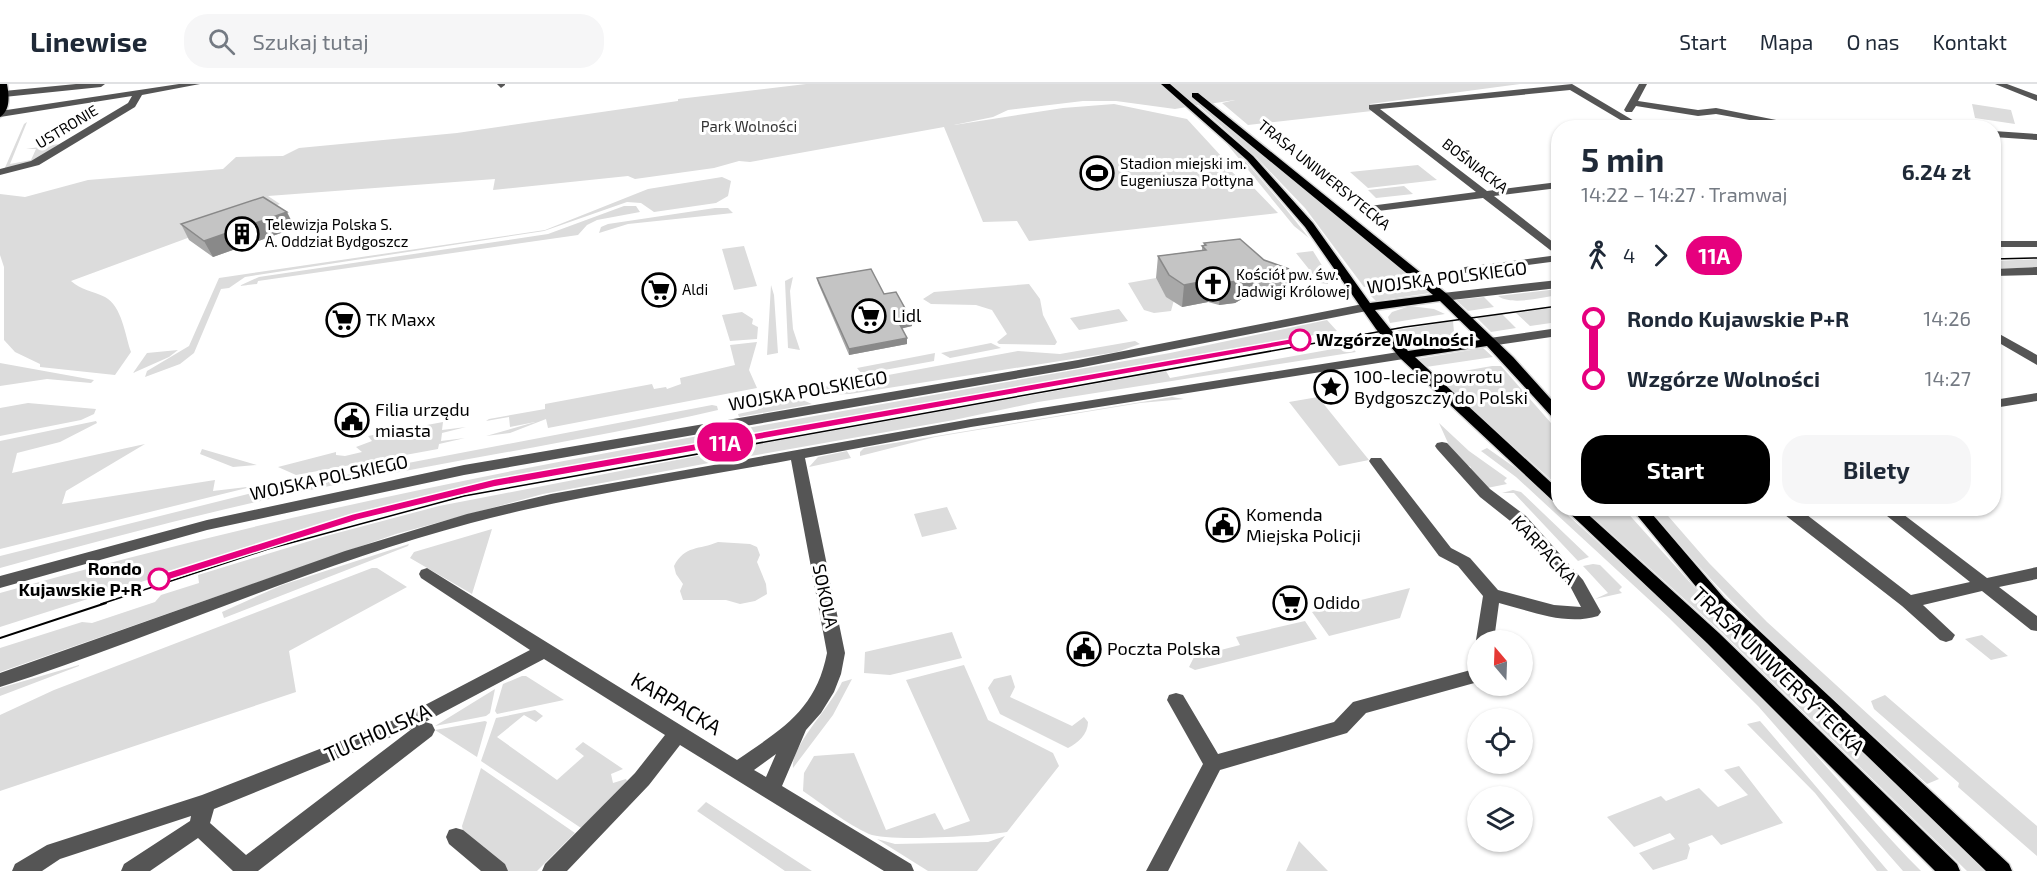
<!DOCTYPE html>
<html lang="pl">
<meta charset="utf-8">
<style>
:root{--surface:#fff;--page:#f6f6f7;--text:#1f2937;--muted:#747a83;--line:#e0e1e3;--accent:#000}
body{margin:0;font-family:"Exo 2",sans-serif;background:var(--page);color:var(--text);height:100vh;display:flex;flex-direction:column;font-size:22px;white-space:nowrap}
*{box-sizing:border-box;margin:0}
p{font-size:20px;color:var(--muted)}
.icon{flex:none;width:33px;height:33px;fill:none;stroke:currentColor;stroke-width:2;stroke-linecap:round;stroke-linejoin:round}
.map{position:relative;flex:1;overflow:hidden}
.details{position:absolute;left:1551px;top:36px;width:450px;height:396px;display:flex;flex-direction:column;background:var(--surface);border-radius:24px;box-shadow:0 2px 4px #0004}
.details>*{flex:none}
.badge{padding:0 12px;border-radius:20px;font-size:21px;line-height:39px}
.needle{width:39px;rotate:341deg}
.buttons{position:absolute;left:1467px;top:546px;display:grid;gap:12px}
.buttons a{display:grid;place-items:center;width:66px;height:66px;border-radius:50%;background:var(--surface);box-shadow:0 2px 4px #0004;font-size:30px}
.map>.badge{position:absolute;translate:-50% -50%;box-shadow:0 0 0 3px #fff}
.legs{display:flex;align-items:center;gap:9px;height:66px;padding:0 30px;font-size:20px}
.legs p{margin-inline-start:auto}
.overview{display:flex;align-items:center;justify-content:space-between;height:102px;padding:0 30px}
h1{font-size:33px;font-weight:700;line-height:45px}
.primary-button{display:flex;gap:12px;margin-top:auto;padding:12px 30px}
.primary-button a{flex:1;height:69px;border-radius:24px;background:var(--accent);color:#fff;font-size:24px;font-weight:700;line-height:69px;text-align:center}
.primary-button a+a{background:var(--page);color:var(--text)}
ul{padding:0 30px;list-style:none}
li{display:flex;align-items:center;gap:21px;height:60px;font-size:22px}
li i{display:grid;place-items:center;width:9px;height:100%;margin:0 8px;background:currentColor}
li i::after{content:'';width:15px;height:15px;margin:-8px;border:4px solid;border-radius:50%;background:var(--surface)}
li p{margin-inline-start:auto}
li:first-child i{background:linear-gradient(#0000 50%,currentColor 0)}
li:last-child i{background:linear-gradient(currentColor 50%,#0000 0)}
header{display:flex;align-items:center;gap:36px;box-sizing:border-box;height:84px;padding:0 30px;background:var(--surface);border-bottom:2px solid var(--line)}
header strong{font-size:28px}
nav{display:flex;gap:33px;margin-inline-start:auto;font-size:21px}
.search{width:420px;height:54px;background:var(--page);display:flex;align-items:center;gap:15px;box-sizing:border-box;padding:0 21px;border-radius:24px;color:var(--muted);font-size:22px}
.map>svg:first-child{display:block}
.green{fill:#dcdcdc}
.lines{fill:none;stroke-linecap:round;stroke-linejoin:round}
.major-casing{stroke:#dbdbdb;stroke-width:3}
.minor{fill:#555;fill-rule:evenodd}
.major{fill:#000;fill-rule:evenodd}
.tram-far1{stroke:#000;stroke-width:1.5}
.tram{stroke:#000;stroke-width:2}
.wall{fill:#a9a9a9}
.shaded-wall{fill:#898989}
.building{fill:#c4c4c4;stroke:#898989;stroke-width:1.5}
.line-1{fill:#e6007e;stroke:#fff;stroke-width:1.5}
.stop-1-dot{fill:#fff;stroke:#e6007e;stroke-width:3}
.labels{text-anchor:middle;stroke-width:6;stroke-linejoin:round;paint-order:stroke}
.far-street-label{font-size:15px;fill:#000;stroke:#fff}
.far-park-label{font-size:15px;fill:#333;stroke:#fff}
.far-poi-label{font-size:15px;fill:#000;stroke:#fff;text-anchor:start}
.street-label{font-size:18px;fill:#000;stroke:#fff}
.poi-label{font-size:18px;fill:#000;stroke:#fff;text-anchor:start}
.stop-label{font-size:18px;font-weight:bold;fill:#000;stroke:#fff;text-anchor:start}
.near-street-label{font-size:21px;fill:#000;stroke:#fff}
</style>
<header>
<strong>Linewise</strong>
<div class="search"><svg class="icon" aria-label="search" viewBox="0 0 24 24"><circle cx="10" cy="10" r="6"/><path d="M15 15l6 6"/></svg>Szukaj tutaj</div>
<nav><a>Start</a><a>Mapa</a><a>O nas</a><a>Kontakt</a></nav>
</header>
<div class="map">
<svg width="2037" height="787" viewBox="0 0 2037 787">
<rect width="100%" height="100%" fill="#fff"/>
<!-- green -->
<path class="green" d="M806 0H1520L1370 20 1372 27 1248 41 1222 19 1235 16 1202 21 1414 196 1364 203 1305 124 1257 74 1198 21 1175 25 1116 17H1083L1008 26 993 33 954 41 1063 24 1114 20 1187 35 1234 86 1231 87 1246 101 1250 100 1278 129 1029 157 1017 137 983 138 944 43 750 78 739 77 714 84 635 95 628 92 493 106 495 95 268 112 280 120 71 197C81 206 93 207 105 213 122 222 125 251 131 268L115 291 40 283V280L15 268 4 256V183L0 171V110L25 113 88 96 223 85 236 73 283 72 299 64 457 49 678 17V15Z
M1972 20 2011 26 2015 40 1975 34Z
M1186 24C1212 32 1289 128 1309 154L1294 142 1227 60Z
M27 38 10 80 31 76 36 65H26L59 60 32 78 4 86 24 40Z
M1418 81 1437 96 1368 104 1350 88Z
M722 93 731 97 728 112 716 119 654 128 641 119 627 118 544 147 245 193 229 204 221 205 194 269 180 280 145 293 147 287 189 262 219 194 545 146 648 105Z
M1404 102 1413 110 1376 114 1368 106Z
M624 122H636L640 128 597 136 587 141 578 151 258 197 257 200 239 202 259 193 548 150Z
M715 124H728L733 129 628 140 599 149 601 143 608 140Z
M744 162 757 202 734 206 722 165Z
M1313 167 1328 191V200L1320 199 1296 169Z
M2037 175V183L1994 185V177Z
M793 193 790 207 793 245 800 266 788 264 785 197Z
M1156 194 1166 212 1174 216 1171 227 1154 229 1144 226 1128 199Z
M1029 200 1040 215 1043 231 1057 258 1055 261 999 260 997 258 1007 250 992 226 976 221 931 220 923 215 934 208Z
M771 201 774 211 778 269 767 271Z
M1423 203 1430 209 1376 217 1370 211Z
M1558 205V211C1542 213 1512 222 1498 212Z
M1484 213 1494 223 1468 227 1456 216Z
M1410 222 1434 225 1445 230 1390 239 1388 233 1392 228Z
M1558 223V238L1530 242 1516 229Z
M1119 225 1128 237 1079 246 1070 234Z
M742 228 753 235 752 240 758 243 757 255 730 257 722 231Z
M1502 230 1516 244 1491 248 1477 234Z
M1327 236 1337 247 742 352 741 345 1170 269Z
M1453 237 1454 248C1439 262 1412 258 1397 246Z
M1135 257 1140 260 1117 268 850 310 821 311 807 306 1018 267 1060 270Z
M757 258 749 286 757 304 548 344 546 335 510 349 486 352 535 338 510 343 509 333 486 337 489 335 545 325V320L652 300 654 305 666 303 667 305 681 300 680 294 735 281 730 261Z
M991 259 1001 264 950 274 941 269Z
M1350 262 1356 268 1038 318 954 336 745 373 743 363 1166 287 1170 294Z
M1483 264 1493 273 1426 283 1417 275Z
M178 266 169 273 133 289 147 269Z
M935 269 934 277 862 290 857 284Z
M0 279 94 296 91 299 47 295 0 302Z
M1492 282H1501L1558 347V402L1435 292Z
M786 309 812 320 739 333 738 330 757 326 769 318 774 311Z
M1172 313 1184 315 1140 319 935 353 860 372V368L864 364Z
M1318 313 1369 376 1339 382 1289 318Z
M28 319 96 325 94 330 81 336 0 352V324Z
M712 321 717 322 718 326C592 355 466 374 339 400 225 423 112 453 0 484V472L256 408Z
M96 337 97 339 60 358 17 369 12 389 145 360 66 407 62 420 215 396 213 407 255 402 0 465V357Z
M443 338 442 346 466 343 442 349 441 357 465 354 439 360 438 365 296 391 278 383 336 368V371L345 372 362 368 356 363 372 357 368 352Z
M1439 339 1469 367 1507 394 1504 397 1507 400 1487 404 1469 387 1471 383 1460 378 1446 361 1448 359Z
M721 348 722 356 506 394 400 419 307 445 0 543V509C237 441 478 391 721 348Z
M1487 364 1517 385C1605 465 1697 546 1781 633 1829 683 1872 738 1921 787H1903L1758 622 1669 534 1516 393 1481 367Z
M202 365 257 381 233 383 200 370Z
M723 367 725 376 543 410 396 450 0 588V564L82 538 92 539 155 518 161 511 199 499 198 491 326 452 439 422Z
M847 367 851 374 809 383 818 373Z
M1513 406 1521 408 1589 473 1578 477 1514 409H1502Z
M947 423 957 445 922 453 914 430Z
M1584 425H1624L1704 514 1986 787H1967L1720 547Z
M1650 425H1662L1709 479 1767 538 1939 695 1927 700C1831 613 1731 526 1650 425Z
M492 445 472 510 410 474 414 468Z
M718 458 750 460 757 463 760 471 757 478 766 500 767 510 755 517 740 520 726 516H683L680 507 683 500 676 490 674 482C685 461 699 466 718 458Z
M409 460 408 462 224 534 222 528 282 501Z
M1593 480 1600 481 1622 503 1619 506 1622 509 1595 515 1608 509 1583 482Z
M372 484H377L407 503 289 567 296 608 0 707V631L54 606Z
M1410 504 1400 534 1329 552 1312 528Z
M1305 537 1317 555 1195 586 1189 583 1194 573 1240 561 1236 553Z
M952 548 962 574 890 591 864 589 865 568Z
M1982 551 2008 572 1991 576 1965 555Z
M79 581V582L0 612V604Z
M964 581 988 636 1053 669 1059 682 1007 748C983 752 888 758 869 750 846 740 824 721 803 707L804 689 814 672 854 669 886 746 935 729 944 746 970 737 906 596Z
M1011 591 1015 603 1010 613 1072 642 1084 633 1088 638C1088 650 1078 659 1068 664L1000 630 988 604 994 595Z
M522 592H526L564 616 497 630 495 627 503 600Z
M852 595 833 631 793 684C790 663 832 621 842 598Z
M495 605 490 629 486 632 435 642Z
M1885 611 2037 742V772L1958 703 1959 699 1874 625 1871 617Z
M535 626 543 632 536 638 524 631 497 653 557 696 584 672 575 665 583 658 623 685 611 690 613 699 626 695 627 697 581 744 481 677 496 634Z
M485 637 487 638 477 673 435 646Z
M1760 637 1767 645 1888 787H1877L1815 709 1747 640Z
M1739 682 1783 739 1721 761 1712 751 1688 760 1690 764 1687 775 1653 786 1639 769 1675 755 1670 749 1634 763 1607 733 1661 712 1666 717 1699 704 1718 723 1748 711 1724 686Z
M481 684 575 749 537 787H504L464 752 462 742Z
M706 718 812 787H785L697 727Z
M1005 752 977 787H928L877 755 895 760 988 758Z
M1299 757 1328 787H1286Z"/>
<g class="lines">
<!-- major casing -->
<g class="major-casing">
<path id="major" d="M0 0H7C9 11 11 26 0 33Z
M1161 0H1170L1253 72 1313 139 1370 219 1433 211 1192 13V9H1198L1447 210 1513 273 1558 323V335L1553 334 1487 262 1415 273 1558 405V418L1553 417 1400 274 1376 245 1305 143 1247 76ZM1440 217 1480 256 1408 267 1375 226Z
M1564 424H1581L1719 549 1957 780 1960 787H1935L1707 559Z
M1631 424H1647L1724 514 2009 780 2012 787H1986L1712 522Z"/>
</g>
<!-- minor -->
<path class="minor" d="M76 0H105L101 3 4 13 0 11 4 7Z
M179 0H200L142 11 135 23 39 81 0 91V85L31 77 128 19 132 12 0 33V27Z
M497 0H505V1L501 4Z
M1572 0 1646 44H1634L1570 6 1380 25 1487 107 1558 98V104L1494 112 1558 162V170L1554 169 1483 114 1362 129 1357 126 1362 123 1476 108 1369 25V21Z
M1639 0H1647L1638 17 1698 26 1716 24 1817 44H1794L1716 30 1698 32 1636 22 1632 28H1626L1624 26Z
M1995 0H2007L2037 11V17Z
M1994 47 2037 50V56L1994 53Z
M1994 157H2037V163H1994Z
M1558 171V177L1465 189 1459 186 1465 183Z
M2037 183V191L1994 192V185Z
M1558 196V204L1443 217 1437 213 1443 209Z
M1368 219 1374 223 1372 226 1078 284 464 391 207 446 0 504V492L207 436 464 381 1078 276Z
M1558 244V252L1490 262 1484 258 1490 254Z
M1994 247 2037 271V281L1994 256Z
M1405 267 1410 268 1412 271 1410 274 971 343 805 374 845 569 841 590 834 608 821 629 806 646 782 702 911 780 914 787H884L680 661 649 701 567 787H542L545 780 635 689 665 651 544 575 425 638 432 640 435 646 432 652 258 787H233L198 754 150 787H121L124 780 190 737 191 732 60 775 42 787H12L15 780 47 761 202 711 404 632 530 566 421 494 419 490 421 486 427 484 737 676C782 645 816 626 827 569L791 376C684 396 576 411 471 439 310 482 158 552 0 603V589L345 467 467 430 551 410 971 335ZM413 644 246 771 210 739 214 725ZM776 670 766 693 754 686Z
M2037 309V317L1994 324V316Z
M1442 358 1447 359 1490 405 1526 432 1583 496 1601 528 1598 532C1565 542 1531 527 1499 519L1494 556H1478V558L1476 556 1483 512 1458 482 1439 472 1371 380 1369 377 1371 374H1381L1451 464 1470 474 1498 506 1554 521 1581 523 1571 504 1514 440 1480 413 1437 365 1435 362 1437 359Z
M1782 424H1798L1911 511 1970 498 1877 424H1895L1987 494 2037 483V495L1999 503 2037 532V547L2031 546 1982 507 1923 521 1955 551 1952 556 1946 558 1940 556 1902 522 1785 431Z
M1478 584V598L1366 629 1347 649 1220 686 1168 787H1146L1203 680 1167 616 1169 611 1176 609 1183 611 1218 670 1334 638 1353 618Z
M456 744 463 746 505 780 508 787H481L449 760 446 753 449 746Z"/>
<!-- major -->
<use href="#major" class="major"/>
<!-- tram-far1 -->
<path class="tram-far1" d="M1994 175 2037 174
M101 520 268 465 464 412 1405 243 1558 222"/>
<!-- tram -->
<path class="tram" d="M0 554 106 519"/>
</g>
<!-- wall -->
<path class="wall" d="M181 140 295 144 213 173 189 156Z
M1204 159 1264 176 1289 185 1286 206 1252 209 1235 219 1219 221 1208 218 1182 223 1166 213 1156 194 1158 172 1202 166V162H1204Z
M817 194 884 210 912 237V242L902 244 907 260 849 271 818 199Z"/>
<!-- shaded-wall -->
<path class="shaded-wall" d="M287 128 295 144 213 173 204 157Z
M1256 188 1252 209 1235 219 1219 221 1222 199Z
M1210 196 1208 218 1182 223 1184 201Z
M912 237V242L900 245 899 239Z
M907 254V260L849 271V265Z"/>
<!-- building -->
<path class="building" d="M263 113 287 128 204 157 181 140Z
M1240 155 1264 176 1289 185 1256 188 1238 197 1222 199 1210 196 1184 201 1169 191 1158 172 1206 166 1202 162 1206 161 1204 159Z
M871 185 884 210 896 208 912 237 899 239 907 254 849 265 817 194Z"/>
<!-- line-1 -->
<path class="line-1" d="M1300 253 1304 254V258L494 403 358 436 159 499 153 495 155 492 352 430 494 395Z"/>
<!-- icons -->
<defs>
<g id="stadium-ring" transform="scale(1.725)"><circle r="9.5" fill="#fff" stroke="#000" stroke-width="1.5"/><path d="M0-5a6.5 5 0 1 0 0 10a6.5 5 0 1 0 0-10ZM-3.5-1.8h7v3.6h-7Z" fill="#000"/></g>
<g id="building-ring" transform="scale(1.725)"><circle r="9.5" fill="#fff" stroke="#000" stroke-width="1.5"/><path d="M-4-6H4V6H1V3H-1V6H-4ZM-2.5-4.3h1.7v1.8h-1.7ZM.8-4.3h1.7v1.8H.8ZM-2.5-1h1.7V.8h-1.7ZM.8-1h1.7V.8H.8Z" fill="#000"/></g>
<g id="church-ring" transform="scale(1.725)"><circle r="9.5" fill="#fff" stroke="#000" stroke-width="1.5"/><path d="M-1.2-6h2.4v3.5h3.3v2.4h-3.3V6h-2.4V-.1h-3.3v-2.4h3.3Z" fill="#000"/></g>
<g id="supermarket-ring" transform="scale(1.725)"><circle r="9.5" fill="#fff" stroke="#000" stroke-width="1.5"/><path d="M-6-5.5h2.5l.6 2H6L4.5 2H-2.5L-4.4-4H-6ZM-1.5 3.2a1.3 1.3 0 1 0 .1 0ZM3 3.2a1.3 1.3 0 1 0 .1 0Z" fill="#000"/></g>
<g id="sight-ring" transform="scale(1.725)"><circle r="9.5" fill="#fff" stroke="#000" stroke-width="1.5"/><path d="M0-6L1.8-2.2L6-1.7L2.9 1.2L3.7 5.4L0 3.3L-3.7 5.4L-2.9 1.2L-6-1.7L-1.8-2.2Z" fill="#000"/></g>
<g id="civic-ring" transform="scale(1.725)"><circle r="9.5" fill="#fff" stroke="#000" stroke-width="1.5"/><path d="M-.6-6.5H3V-4.5H.6V-3L4-1V1h2V6H-6V1h2V-1L-.6-3ZM-1.2 2.5V6h2.4V2.5Z" fill="#000"/></g>
</defs>
<g fill-rule="evenodd">
<use href="#stadium-ring" x="1097" y="89"/>
<use href="#building-ring" x="242" y="150"/>
<use href="#church-ring" x="1213" y="200"/>
<use href="#supermarket-ring" x="659" y="206"/>
<use href="#supermarket-ring" x="869" y="232"/>
<use href="#supermarket-ring" x="343" y="236"/>
<use href="#sight-ring" x="1331" y="303"/>
<use href="#civic-ring" x="352" y="336"/>
<use href="#civic-ring" x="1223" y="441"/>
<use href="#supermarket-ring" x="1290" y="519"/>
<use href="#civic-ring" x="1084" y="565"/>
</g>
<!-- markers -->
<g class="stop-1-dot">
<circle cx="1300" cy="256" r="10"/>
<circle cx="159" cy="495" r="10"/>
</g>
<g class="labels">
<!-- far-street labels -->
<g class="far-street-label">
<text transform="translate(67 43) rotate(-31)" y="5">USTRONIE</text>
<text transform="translate(1475 82) rotate(38)" y="5">BOŚNIACKA</text>
<text transform="translate(1324 91) rotate(39)" y="5">TRASA UNIWERSYTECKA</text>
</g>
<!-- far-park labels -->
<g class="far-park-label">
<text x="749" y="48">Park Wolności</text>
</g>
<!-- far-poi labels -->
<g class="far-poi-label">
<text x="1120" y="85">Stadion miejski im.<tspan x="1120" dy="17">Eugeniusza Połtyna</tspan></text>
<text x="265" y="146">Telewizja Polska S.<tspan x="265" dy="17">A. Oddział Bydgoszcz</tspan></text>
<text x="1236" y="196">Kościół pw. św.<tspan x="1236" dy="17">Jadwigi Królowej</tspan></text>
<text x="682" y="211">Aldi</text>
</g>
<!-- street labels -->
<g class="street-label">
<text transform="translate(1447 194) rotate(-7)" y="6">WOJSKA POLSKIEGO</text>
<text transform="translate(808 307) rotate(-10)" y="6">WOJSKA POLSKIEGO</text>
<text transform="translate(329 394) rotate(-12)" y="6">WOJSKA POLSKIEGO</text>
<text transform="translate(1544 466) rotate(47)" y="6">KARPACKA</text>
<text transform="translate(825 512) rotate(78)" y="6">SOKOLA</text>
</g>
<!-- poi labels -->
<g class="poi-label">
<text x="892" y="238">Lidl</text>
<text x="366" y="242">TK Maxx</text>
<text x="1354" y="299">100-lecie powrotu<tspan x="1354" dy="21">Bydgoszczy do Polski</tspan></text>
<text x="375" y="332">Filia urzędu<tspan x="375" dy="21">miasta</tspan></text>
<text x="1246" y="437">Komenda<tspan x="1246" dy="21">Miejska Policji</tspan></text>
<text x="1313" y="525">Odido</text>
<text x="1107" y="571">Poczta Polska</text>
</g>
<!-- stop labels -->
<g class="stop-label">
<text x="1316" y="262">Wzgórze Wolności</text>
<text x="142" y="491" text-anchor="end">Rondo<tspan x="142" dy="21">Kujawskie P+R</tspan></text>
</g>
<!-- near-street labels -->
<g class="near-street-label">
<text transform="translate(1778 587) rotate(44)" y="7">TRASA UNIWERSYTECKA</text>
<text transform="translate(676 620) rotate(31)" y="7">KARPACKA</text>
<text transform="translate(378 649) rotate(-24)" y="7">TUCHOLSKA</text>
</g>
</g>
</svg>
<div class="buttons">
<a><svg class="needle" viewBox="-14 -14 28 28"><path d="M0-13l5 13h-10z" fill="#e53935"/><path d="M0 13l5-13h-10z" fill="#747a83"/></svg></a>
<a><svg class="icon" aria-label="locate" viewBox="0 0 24 24"><circle cx="12" cy="12" r="6"/><path d="M12 2v4M12 18v4M2 12h4M18 12h4"/></svg></a>
<a><svg class="icon" aria-label="layers" viewBox="0 0 24 24"><path d="M12 4l9 5-9 5-9-5zM3 14l9 5 9-5"/></svg></a>
</div>
<b class="badge" style="left:725px;top:358px;background:#e6007e;color:#fff">11A</b>
<section class="details">
<div class="overview"><div><h1>5 min</h1><p>14:22 – 14:27 · Tramwaj</p></div><b>6.24 zł</b></div>
<div class="legs"><svg class="icon" aria-label="walk" viewBox="0 0 24 24"><circle cx="13" cy="4" r="2"/><path d="M13 8l-2 6 4 7M11 14l-3 7M7 12l3-4h3l4 4"/></svg>4<svg class="icon" aria-label="forward" viewBox="0 0 24 24"><path d="M9 5l7 7-7 7"/></svg><b class="badge" style="background:#e6007e;color:#fff">11A</b></div>
<ul>
<li><i style="color:#e6007e"></i><b>Rondo Kujawskie P+R</b><p>14:26</p></li>
<li><i style="color:#e6007e"></i><b>Wzgórze Wolności</b><p>14:27</p></li>
</ul>
<div class="primary-button"><a>Start</a><a>Bilety</a></div>
</section>
</div>
